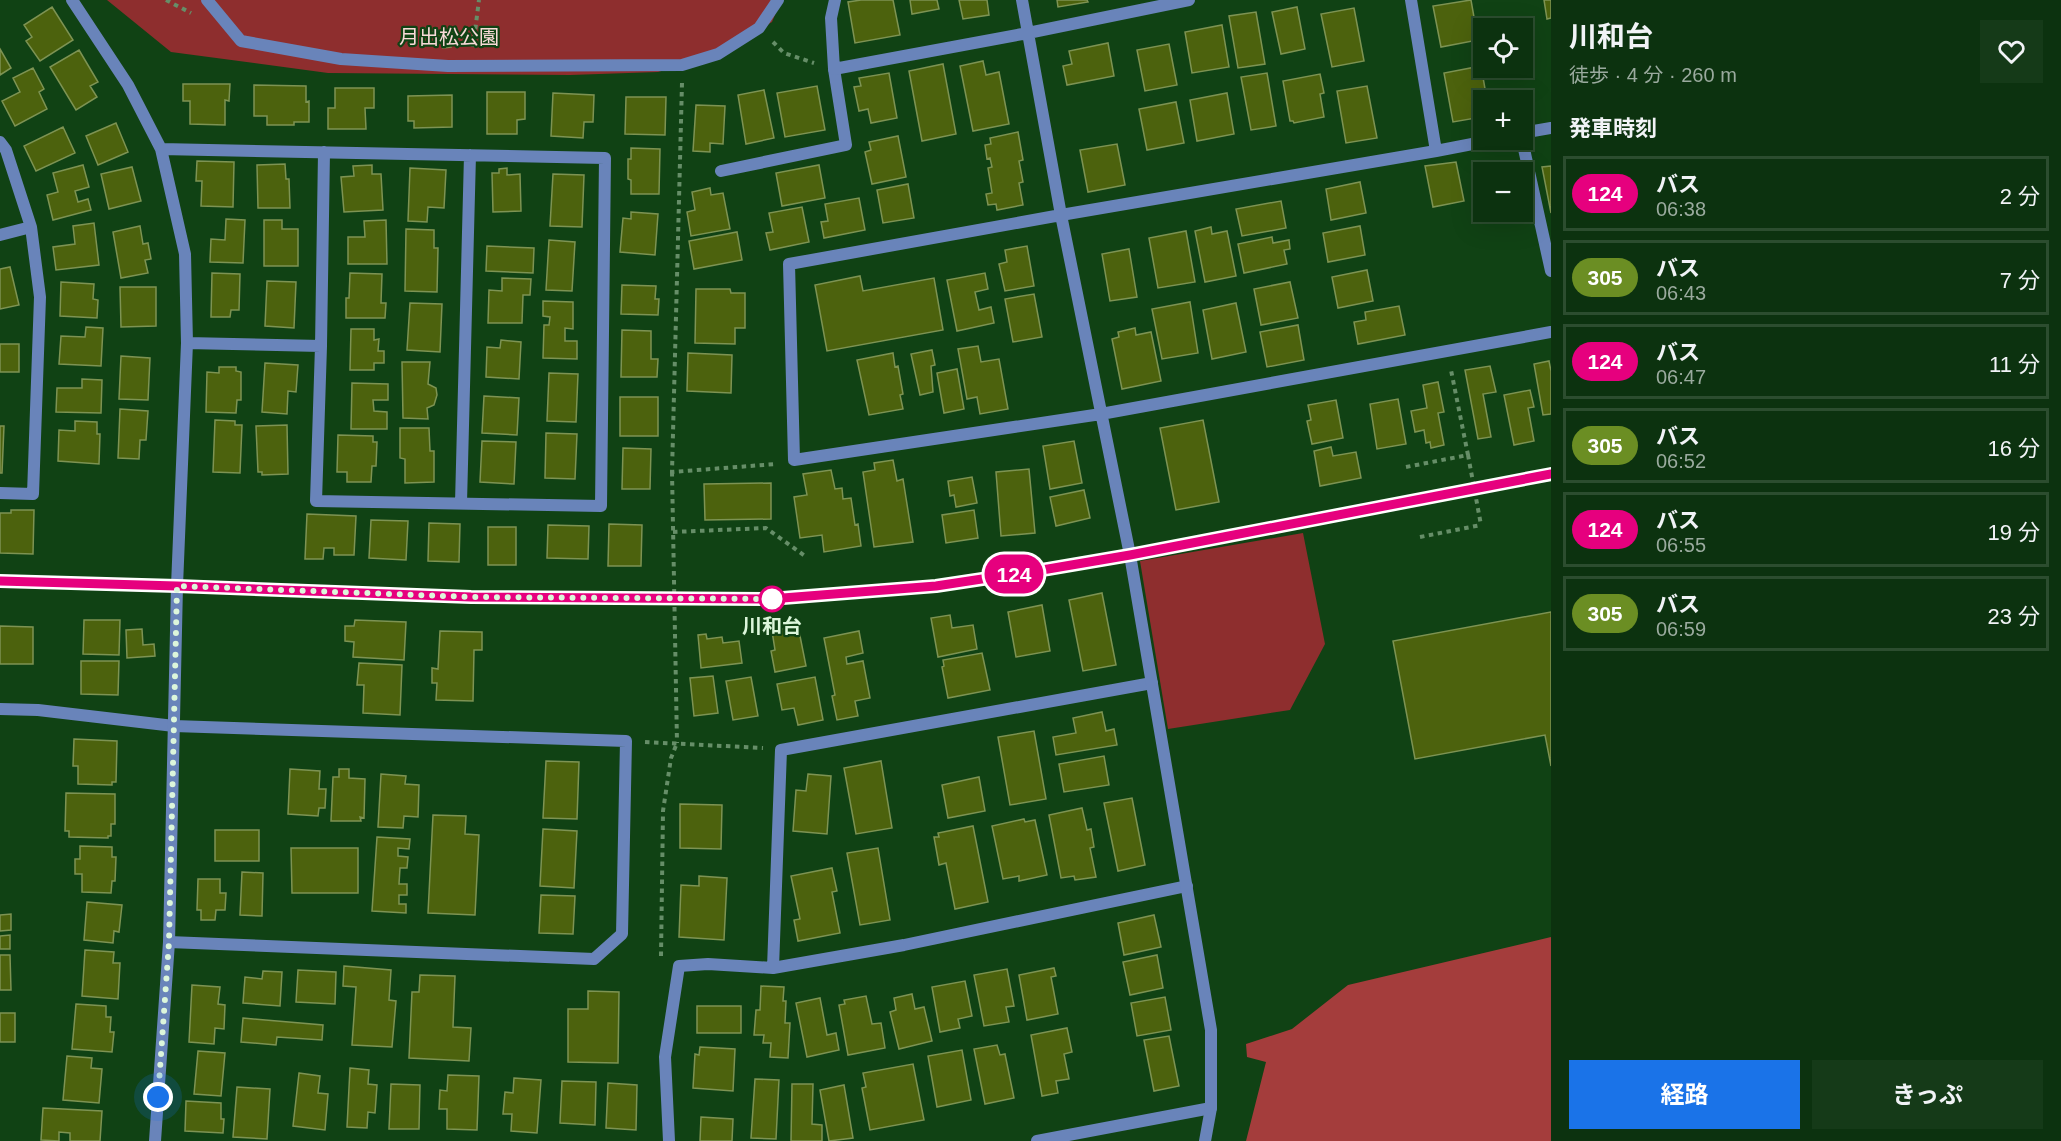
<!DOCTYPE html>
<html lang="ja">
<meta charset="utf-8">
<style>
:root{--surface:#0c320f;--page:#153a18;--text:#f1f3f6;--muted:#9aaa9e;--line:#2c4d2f;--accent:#1a73e8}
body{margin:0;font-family:Helvetica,"Noto Sans JP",sans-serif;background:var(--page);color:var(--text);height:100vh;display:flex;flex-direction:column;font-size:22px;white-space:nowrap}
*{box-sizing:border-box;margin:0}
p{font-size:20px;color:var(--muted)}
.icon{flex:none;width:33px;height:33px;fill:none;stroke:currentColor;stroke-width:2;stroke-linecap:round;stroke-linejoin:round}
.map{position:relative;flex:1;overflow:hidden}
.side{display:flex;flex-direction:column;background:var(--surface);width:510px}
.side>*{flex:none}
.badge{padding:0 12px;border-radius:20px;font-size:21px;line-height:39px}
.tools{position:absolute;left:1473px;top:18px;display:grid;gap:12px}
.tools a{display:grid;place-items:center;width:60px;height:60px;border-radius:0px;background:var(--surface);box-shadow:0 6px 24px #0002,0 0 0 2px var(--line);font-size:30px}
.you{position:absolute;width:30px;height:30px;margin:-15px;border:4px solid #fff;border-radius:50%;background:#1a73e8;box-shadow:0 0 0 9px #1a73e833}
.map>.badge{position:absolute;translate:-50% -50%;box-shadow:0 0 0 3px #fff}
h2{padding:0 18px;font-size:22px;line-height:54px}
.round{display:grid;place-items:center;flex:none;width:63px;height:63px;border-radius:0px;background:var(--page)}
.head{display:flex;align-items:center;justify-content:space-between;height:102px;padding:0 18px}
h1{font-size:28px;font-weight:700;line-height:45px}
.cta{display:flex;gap:12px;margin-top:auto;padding:12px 18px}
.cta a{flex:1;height:69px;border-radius:0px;background:var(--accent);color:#fff;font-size:24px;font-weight:700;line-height:69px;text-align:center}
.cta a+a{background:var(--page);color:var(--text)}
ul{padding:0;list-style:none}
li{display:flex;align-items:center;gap:18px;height:75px;margin:0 12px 9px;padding:0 6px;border:3px solid var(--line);border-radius:0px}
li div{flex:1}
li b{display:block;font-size:22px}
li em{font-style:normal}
li .badge{min-width:66px;font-weight:700;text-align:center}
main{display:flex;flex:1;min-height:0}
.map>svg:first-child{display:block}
.green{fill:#8e2e2e}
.forest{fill:#a43d3c}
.building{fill:#4c620d;stroke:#7d9353;stroke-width:1.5}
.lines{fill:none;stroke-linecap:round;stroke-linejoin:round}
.path{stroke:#668e68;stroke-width:4;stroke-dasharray:4.5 4.5;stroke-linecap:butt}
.service{stroke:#6984ba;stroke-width:12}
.pedestrian{stroke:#6984ba;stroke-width:12}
.minor{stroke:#6984ba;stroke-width:12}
.tertiary{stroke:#6984ba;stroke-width:12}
.path-bridge{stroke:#668e68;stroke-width:4;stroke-dasharray:4.5 4.5;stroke-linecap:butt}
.line-casing{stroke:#fff;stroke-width:14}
.line{stroke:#e6007e;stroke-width:9}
.walk{stroke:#dcf6db;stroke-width:6;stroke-dasharray:0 10.8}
.stop-dot{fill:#fff;stroke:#e6007e;stroke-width:3}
.labels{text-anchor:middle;stroke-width:4.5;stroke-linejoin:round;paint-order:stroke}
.park-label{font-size:20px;fill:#f8dad8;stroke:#104214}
.stop-label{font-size:20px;font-weight:bold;fill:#dcf6db;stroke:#104214}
</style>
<main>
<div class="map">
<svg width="1551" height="1141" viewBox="0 0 1551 1141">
<rect width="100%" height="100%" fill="#104214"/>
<!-- green -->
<path class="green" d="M107 0H781L772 22 718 54 658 72 570 75 328 73 171 52Z
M1303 533 1325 644 1290 710 1168 729 1140 561Z"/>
<!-- forest -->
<path class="forest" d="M1551 937V1141H1246L1266 1062 1247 1057 1246 1044 1292 1029 1348 985Z"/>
<!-- building -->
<path class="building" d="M861 0H893L900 35 855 43 848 2Z
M910 0H937L939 9 912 14Z
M959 0H987L989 15 963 19Z
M1057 0H1087L1088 2 1058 7Z
M1471 0 1478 40 1441 47 1433 6Z
M1544 0H1551V18L1547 19Z
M52 7 73 40 40 61 26 41 32 37 24 25Z
M1297 7 1305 49 1281 54 1272 12Z
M1354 8 1364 61 1332 67 1321 14Z
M1256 12 1265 64 1238 68 1229 16Z
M1222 25 1229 67 1192 73 1185 32Z
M454 29 456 42H450L451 47 443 48 442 43 435 44 433 32Z
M1108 43 1114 76 1067 85 1063 66 1072 64 1069 51Z
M1169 44 1177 85 1145 91 1137 50Z
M0 49 11 68 0 75Z
M79 50 98 82 90 86 97 97 76 110 50 67Z
M983 61 986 75 999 72 1009 124 973 131 960 66Z
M943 64 956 134 922 141 909 71Z
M1481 66 1487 100H1484V105L1480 106 1482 117 1453 122 1444 73Z
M33 68 44 89 39 92 47 109 15 126 2 101 20 92 13 78Z
M889 73 897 118 871 123 868 109 859 111 854 87 861 86 859 78Z
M1267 73 1276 126 1251 130 1241 77Z
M1320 74 1324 93 1320 94 1324 117 1294 123 1293 121H1290L1283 81Z
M183 84H230L229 101 225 100V125L190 124V101H183Z
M254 85 306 86V102L309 101V122H294V125H267V116H254Z
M817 86 825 130 785 137 777 93Z
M1367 86 1377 138 1346 143 1337 91Z
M335 88H374V108H365L366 129H328V108H335Z
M764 90 774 138 746 144 738 95Z
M487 92H525V119L517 120V134H487Z
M553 93 594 95 593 122H584L583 138 551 136Z
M1227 93 1234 134 1197 141 1190 100Z
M452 95V127L414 128V121H408V96Z
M626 97H666L665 135 625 134Z
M1176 102 1184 143 1147 150 1139 109Z
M696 105 725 106 723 144 710 143V152L693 151Z
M116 123 128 152 98 165 86 136Z
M63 127 75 153 36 171 24 146Z
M1018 132 1023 160 1019 161 1023 182 1019 183 1023 205 997 210 996 204 988 205 986 194 992 193 988 168 992 167 990 158 987 159 985 145 991 144 990 138Z
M898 136 906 177 872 184 865 152 871 150 869 142Z
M1117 144 1125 185 1088 192 1080 150Z
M631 148 660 149 659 194H631V180L628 179V159H631Z
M197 161 234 162 233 207 201 206 202 181H196Z
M1456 162 1464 201 1433 207 1425 166Z
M285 164 286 179H289L290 208H258L257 165Z
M83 165 89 187 75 191 78 202 88 199 91 210 53 220 47 195 58 192 53 173Z
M372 165V174H381L383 210 344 212 341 177 354 176 353 166Z
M819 165 825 198 782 206 776 173Z
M1551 166V213L1542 167Z
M132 167 141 201 109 209 101 174Z
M410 168 446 170 444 208 428 207 427 222 408 221Z
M507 168V175L520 174 521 211 493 212 492 173H499V169Z
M553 174 584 175 582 227 550 226Z
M1360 182 1366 213 1331 220 1326 189Z
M908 184 914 218 883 223 877 190Z
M710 188 711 195 723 193 730 229 691 236 687 212 695 210 692 192Z
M859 198 865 230 824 238 821 222 828 221 825 204Z
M1281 201 1286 228 1242 236 1236 209Z
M802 207 809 242 770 250 766 233 773 232 769 213Z
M631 212 658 214 655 255 620 252 623 218 631 219Z
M226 219 245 220 243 263 210 262 211 239 225 240Z
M264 220H282V229H298V266H264Z
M386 220 387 264H348V237H365L364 221Z
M94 223 99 265 56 270 53 247 75 244 73 226Z
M140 226 143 244 148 243 151 259 145 260 148 273 121 278 113 232Z
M1360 226 1365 255 1328 262 1323 233Z
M1211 227 1212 234 1227 231 1236 276 1205 282 1195 231Z
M406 229 434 230V248H438L437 292 405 291Z
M1186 231 1195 282 1158 288 1149 238Z
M737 232 742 260 694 269 689 241Z
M1272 237 1273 243 1289 240 1290 249 1284 250 1287 264 1244 273 1238 244Z
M549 240 575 242 572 291 546 290Z
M487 246 534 248 533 273 486 271Z
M1027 246 1034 286 1005 291 999 264 1007 262 1005 250Z
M1129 249 1137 297 1110 301 1102 254Z
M10 267 19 305 0 309V269Z
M1367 270 1373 301 1338 308 1332 277Z
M212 273 240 274 239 310H231L230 317H211Z
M350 273 382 274 381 303H386L385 318H346V298H349Z
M985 273 988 289 975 292 979 310 991 307 994 323 957 331 947 280Z
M860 276 863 291 934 278 943 330 827 351 815 285Z
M502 278 531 279 530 295H523L522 323H488L489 290 502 291Z
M267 281 296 282 294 328 265 326Z
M61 282 94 284 93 299 98 300 97 318 60 316Z
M1290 282 1298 318 1261 325 1254 289Z
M622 285 656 286 655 299H659L658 315 621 314Z
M120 287H156V326L121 327Z
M696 289H730L731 293H745V328H735V344L695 343Z
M1034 294 1042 337 1013 342 1005 299Z
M543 301 573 302V329L565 328V341H577V359L543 358 544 325H549L550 317 543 316Z
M1190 302 1198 353 1162 359 1152 309Z
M410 303 442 304 440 352 407 350Z
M1236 303 1246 352 1212 359 1203 310Z
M1399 306 1405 335 1358 344 1354 322 1366 320 1365 312Z
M1298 325 1304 360 1267 367 1260 332Z
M86 327 103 328 101 366 59 364 61 336 85 337Z
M1135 328 1136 335 1151 332 1161 381 1122 389 1112 339 1119 337 1118 332Z
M351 329H374V340L379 339 378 351H384V363H374V370H350Z
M622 330 651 331V359H658L657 377H621Z
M501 340 521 342 519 379 486 377 487 347 500 348Z
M0 344H19V372H0Z
M978 346 981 362 999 359 1008 409 980 414 977 397 967 399 958 349Z
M932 350 935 365 931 366 933 392 920 395 911 354Z
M688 353 732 355 731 393 687 391Z
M893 353 895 367 898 366 903 394 900 395 903 409 869 415 857 360Z
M121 356 150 358 148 400 119 399Z
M1549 361 1551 371V414L1543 415 1534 364Z
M402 362H430L428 384 436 388 437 395 434 405 427 408 428 419 403 418Z
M265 363 298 365 296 392 288 391 287 414 262 412Z
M1490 366 1496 392 1483 394 1491 437 1478 439 1465 370Z
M219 367H236V371L241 372V400H237L236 413 206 412 207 372 219 373Z
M957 369 964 409 944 413 937 373Z
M549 373 578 374 576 422 547 421Z
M82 379 102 380 101 413 56 412 57 388H82Z
M1438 382 1444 412 1438 413 1444 445 1431 448 1430 442 1426 443 1424 430 1415 432 1411 411 1427 408 1423 385Z
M352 383 388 384V400H373L374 411 387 412V429H351Z
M1530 390 1534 407 1528 408 1534 441 1514 445 1504 395Z
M484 396 519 398 517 435 482 433Z
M620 397H658V436H620Z
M1398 399 1406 444 1377 449 1370 404Z
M1336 400 1343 438 1312 444 1307 421 1311 420 1308 405Z
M120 409 148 411 146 440H140L139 459 118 458Z
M215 420 235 421V425H242L240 473 213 472Z
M1203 420 1219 502 1176 510 1160 428Z
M75 421 97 422V434H100L99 464 58 461 59 430 75 431Z
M287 425 288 474 262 475V472H258L256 426Z
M0 426H4L2 473H0Z
M400 428H429L430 451H434V482L405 483V459L400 458Z
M546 433 577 434 575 479 545 478Z
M338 435 373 436V442H377L376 466H372L371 482H347V472H337Z
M482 441 516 442 514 484 480 482Z
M1074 441 1082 483 1050 489 1043 446Z
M1331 447 1333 456 1356 452 1361 478 1320 486 1314 451Z
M623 448 651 449 650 489H622Z
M893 460 897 481 903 479 913 542 874 547 863 472 875 470 874 463Z
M1029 469 1035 533 1001 536 996 472Z
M831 470 835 489 842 488 843 499 851 498 855 525 858 524 861 546 824 552 822 535 800 538 794 497 807 495 803 474Z
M972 477 977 503 956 507 954 495 950 496 948 481Z
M771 483V519L705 520 704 484Z
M1084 490 1090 518 1056 526 1050 497Z
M11 510H34L33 554 0 553V513H11Z
M974 510 978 538 946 543 942 515Z
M307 514 356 516 354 555H334V548H324L323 559H305Z
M371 520 408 521 406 560 369 558Z
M429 523 460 524 459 562 428 561Z
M609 524 642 525 641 566H608Z
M548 525 589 526 588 559 547 558Z
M488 527H516V565H488Z
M1102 593 1116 665 1083 671 1069 600Z
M1042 605 1050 651 1016 657 1008 612Z
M1551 612V766L1545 735 1415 759 1393 641Z
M950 615 952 628 973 625 977 649 938 657 931 618Z
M84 620H120L119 655 83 654Z
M355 620 406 622 404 660 353 657 354 642 345 641V626H354Z
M0 626 33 627V664H0Z
M798 626 806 666 775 672 771 651 775 650 772 631Z
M142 629 143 645 154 644 155 656 127 658 126 630Z
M440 631 482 632V650H474L473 701 436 700 437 683H432V668L438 669Z
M859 631 863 653 846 657 847 664 863 661 870 698 855 701 858 716 837 720 832 696 835 695 824 638Z
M706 634 707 639 722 637 723 643 739 641 742 663 701 668 698 635Z
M982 653 990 690 948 698 942 667 944 666 943 660Z
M81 661H119L118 695 81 694Z
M359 663 402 665 400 715 363 713 364 685H357Z
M713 676 718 713 694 716 690 678Z
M751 677 758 716 733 720 726 681Z
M815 677 823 720 798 725 794 708 782 710 777 684Z
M1102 712 1106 731 1114 729 1117 745 1056 755 1053 737 1076 733 1073 718Z
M1034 731 1046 799 1010 805 998 737Z
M74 739 117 741 116 782H112V785L78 784V766H73Z
M1104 756 1109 785 1064 792 1059 764Z
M546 761 579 762 577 819 543 818Z
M881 761 892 828 856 834 844 768Z
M290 769 320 771 319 789H326L325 808H319L318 816 288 814Z
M339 769H349V778L365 779 364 818 360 817 361 821H331L333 777H339Z
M381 774 406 776 405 784 419 785 418 817 404 816 403 828 378 827Z
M808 774 831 776 827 834 793 831 796 790 806 791Z
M979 777 985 811 948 818 942 785Z
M66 793 115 794V824H111V836H108V838L69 837V831H65Z
M1132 798 1145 865 1118 871 1104 803Z
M680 804 722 805 721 849 680 848Z
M1082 808 1087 830 1091 829 1094 847 1090 848 1096 877 1075 880 1074 876 1061 878 1049 815Z
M433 815 466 816 465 834 479 835 475 915 428 913Z
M1024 819 1025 822 1035 820 1047 875 1019 881V876L1003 879 992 826Z
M973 826 988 902 955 909 946 863 939 865 934 837H939L938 833Z
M543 829 577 831 574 888 540 886Z
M215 830H259V861H215Z
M377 837 410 839 409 849 398 848V856L408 857 407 868H400L399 884H407V895H399V904H406V913L372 911Z
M80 846 112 847V857H116L115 881H112L111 893 82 892V874H75V859H80Z
M291 848H358V893H292Z
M878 848 890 920 860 925 847 853Z
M832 868 837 891 832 892 840 933 798 941 794 920 800 919 791 876Z
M242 872 263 873 262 916 240 915Z
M699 876 727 878 724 940 679 937 681 885 699 886Z
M198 879H220V893H226L225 910H216L215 920H201V910H197Z
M541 895 575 896 573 934 539 933Z
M87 902 122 905 119 932 114 931 113 943 84 940Z
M11 914V930L0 931V915Z
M1154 915 1161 947 1124 955 1118 923Z
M10 935V949H0V936Z
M85 950 114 952 113 963H120L118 999 82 996Z
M0 955H10L11 990H0Z
M1157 955 1163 988 1130 995 1123 962Z
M344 966 391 970 389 1000 396 1001 392 1047 352 1045 356 987 343 986Z
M1054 968 1056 976 1051 977 1058 1014 1027 1020 1019 975Z
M1007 969 1014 1006 1006 1007 1009 1022 984 1026 974 975Z
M298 970 336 972 335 1004 296 1002Z
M263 971 282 972 280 1006 243 1003 245 977 262 979Z
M420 975 455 976 453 1027 471 1028 469 1061 409 1058 412 992H419Z
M965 981 972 1016 958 1019 960 1028 940 1032 932 987Z
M192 985 220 987 218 1004 225 1005 224 1029 215 1028 214 1044 189 1042Z
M761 986 784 987 783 1001H786L785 1023H790L788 1058 770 1057 771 1043H763L764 1035H754L756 1010H760Z
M588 991 619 992 618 1063 568 1062V1009H588Z
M912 994 915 1009 924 1007 932 1041 899 1049 890 1012 896 1010 894 998Z
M866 996 872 1024 881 1023 885 1048 848 1055 839 1005 845 1004 844 1000Z
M1165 997 1171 1030 1137 1036 1131 1003Z
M820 998 827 1035 836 1033 839 1050 807 1057 796 1003Z
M76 1004 106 1006V1017H111L110 1032H114L112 1052 72 1049Z
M697 1006H741V1033H697Z
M0 1013H15V1042H0Z
M243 1018 323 1025 322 1040 277 1037 276 1045 241 1042Z
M1067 1028 1072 1052 1064 1054 1069 1079 1056 1081 1058 1093 1042 1096 1031 1035Z
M1169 1036 1179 1086 1154 1091 1144 1040Z
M997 1045 1000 1055 1005 1054 1014 1098 985 1104 974 1049Z
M700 1047 735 1049 733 1091 693 1088 695 1054 699 1055Z
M962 1050 971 1100 937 1107 928 1056Z
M198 1051 225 1053 221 1096 194 1094Z
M67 1056 92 1058 91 1068 102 1069 99 1103 63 1100Z
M913 1064 924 1120 870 1130 862 1088 866 1087 863 1073Z
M350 1068 369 1070 368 1084 377 1085 375 1113 368 1112 367 1128 347 1127Z
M299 1073 320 1076 318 1093 328 1094 325 1130 293 1126Z
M448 1075 479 1076 477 1130 447 1129V1109H439L440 1090 447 1091Z
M514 1078 541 1080 537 1133 511 1131 512 1114H503L505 1092 513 1093Z
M755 1079 779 1080 776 1139 751 1138Z
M562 1081 596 1082 595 1125 560 1123Z
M608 1083 637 1085 636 1130 606 1128Z
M391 1084 420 1085 419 1129H389Z
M792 1084H813L812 1124 822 1125V1141H791Z
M844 1085 853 1138 829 1141 820 1090Z
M237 1087 270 1089 267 1139 233 1137Z
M186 1101 221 1103V1119H224L223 1133 185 1131Z
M43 1108 102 1111 100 1141H70V1133L59 1132V1141L41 1140Z
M701 1117 733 1119 732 1141H700Z"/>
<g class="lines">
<!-- path -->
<path class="path" d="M166 0 191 13
M773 42 784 53 814 63
M473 47 479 0
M682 83 672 472 776 464
M1406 467 1468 455 1451 370
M673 532 766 528 805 556
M1420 537 1481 525
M645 742 763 748
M661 956 663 811 671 758 677 743"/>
<!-- service -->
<path class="service" d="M721 171 846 145 834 69"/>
<!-- pedestrian -->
<path class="pedestrian" d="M207 0 241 41 341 59 448 66 682 65 718 54 759 28 778 0"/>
<!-- minor -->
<path class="minor" d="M72 0 128 85 161 149 185 254 187 343 177 586
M835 0 831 18 834 69 1028 33 1189 0
M1022 0 1061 215 1130 555
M1411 0 1436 151
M1522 133 1551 128
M1493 140 1436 151 1061 215 789 264 794 460 1101 414 1551 332
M1522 140 1551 271
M0 142 6 150 31 227 0 235
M161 149 605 158 601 506 316 501 321 346 187 343
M321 346 324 152
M0 493 33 494 40 297 31 227
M461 503 470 155
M0 709 38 710 174 726 626 741 622 934 594 959 169 942
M773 968 781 750 1152 683
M669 1141 665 1057 679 966 708 964 773 968 904 945 1187 886
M1037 1141 1211 1108"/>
<!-- tertiary -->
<path class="tertiary" d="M1130 555 1211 1030V1108L1205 1141
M0 581 177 586 471 597 770 599 936 586 1048 569 1130 555 1551 474
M155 1141 169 942 177 586"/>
<!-- path-bridge -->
<path class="path-bridge" d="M1468 455 1481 525
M672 472 677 743"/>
</g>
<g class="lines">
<!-- line casing -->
<g class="line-casing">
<path id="line" d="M0 581 177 586 471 597 770 599 936 586 1048 569 1130 555 1551 474"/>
</g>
<!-- line -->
<use href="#line" class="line"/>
<!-- walk -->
<path class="walk" d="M158 1097 169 942 177 586 471 597 772 599"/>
</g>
<!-- markers -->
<circle class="stop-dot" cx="772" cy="599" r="12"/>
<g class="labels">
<!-- park labels -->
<g class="park-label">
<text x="449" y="44">月出松公園</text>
</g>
<!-- stop labels -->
<g class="stop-label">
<text x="772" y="633">川和台</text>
</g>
</g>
</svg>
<div class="tools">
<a><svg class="icon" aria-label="locate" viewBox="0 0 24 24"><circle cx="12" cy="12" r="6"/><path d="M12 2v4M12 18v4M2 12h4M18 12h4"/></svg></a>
<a>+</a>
<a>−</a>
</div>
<div class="you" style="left:158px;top:1097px"></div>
<b class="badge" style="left:1014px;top:574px;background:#e6007e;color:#fff">124</b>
</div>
<section class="side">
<div class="head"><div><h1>川和台</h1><p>徒歩 · 4 分 · 260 m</p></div><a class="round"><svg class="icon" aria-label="heart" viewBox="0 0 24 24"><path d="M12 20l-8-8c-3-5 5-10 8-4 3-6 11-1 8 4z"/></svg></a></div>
<h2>発車時刻</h2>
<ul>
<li><span class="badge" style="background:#e6007e;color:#fff">124</span><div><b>バス</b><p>06:38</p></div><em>2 分</em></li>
<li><span class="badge" style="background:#6b8e23;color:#fff">305</span><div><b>バス</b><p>06:43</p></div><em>7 分</em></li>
<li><span class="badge" style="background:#e6007e;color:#fff">124</span><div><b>バス</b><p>06:47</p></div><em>11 分</em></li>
<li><span class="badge" style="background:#6b8e23;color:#fff">305</span><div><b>バス</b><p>06:52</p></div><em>16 分</em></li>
<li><span class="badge" style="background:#e6007e;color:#fff">124</span><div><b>バス</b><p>06:55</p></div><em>19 分</em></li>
<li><span class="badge" style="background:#6b8e23;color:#fff">305</span><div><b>バス</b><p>06:59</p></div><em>23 分</em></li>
</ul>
<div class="cta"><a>経路</a><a>きっぷ</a></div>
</section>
</main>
